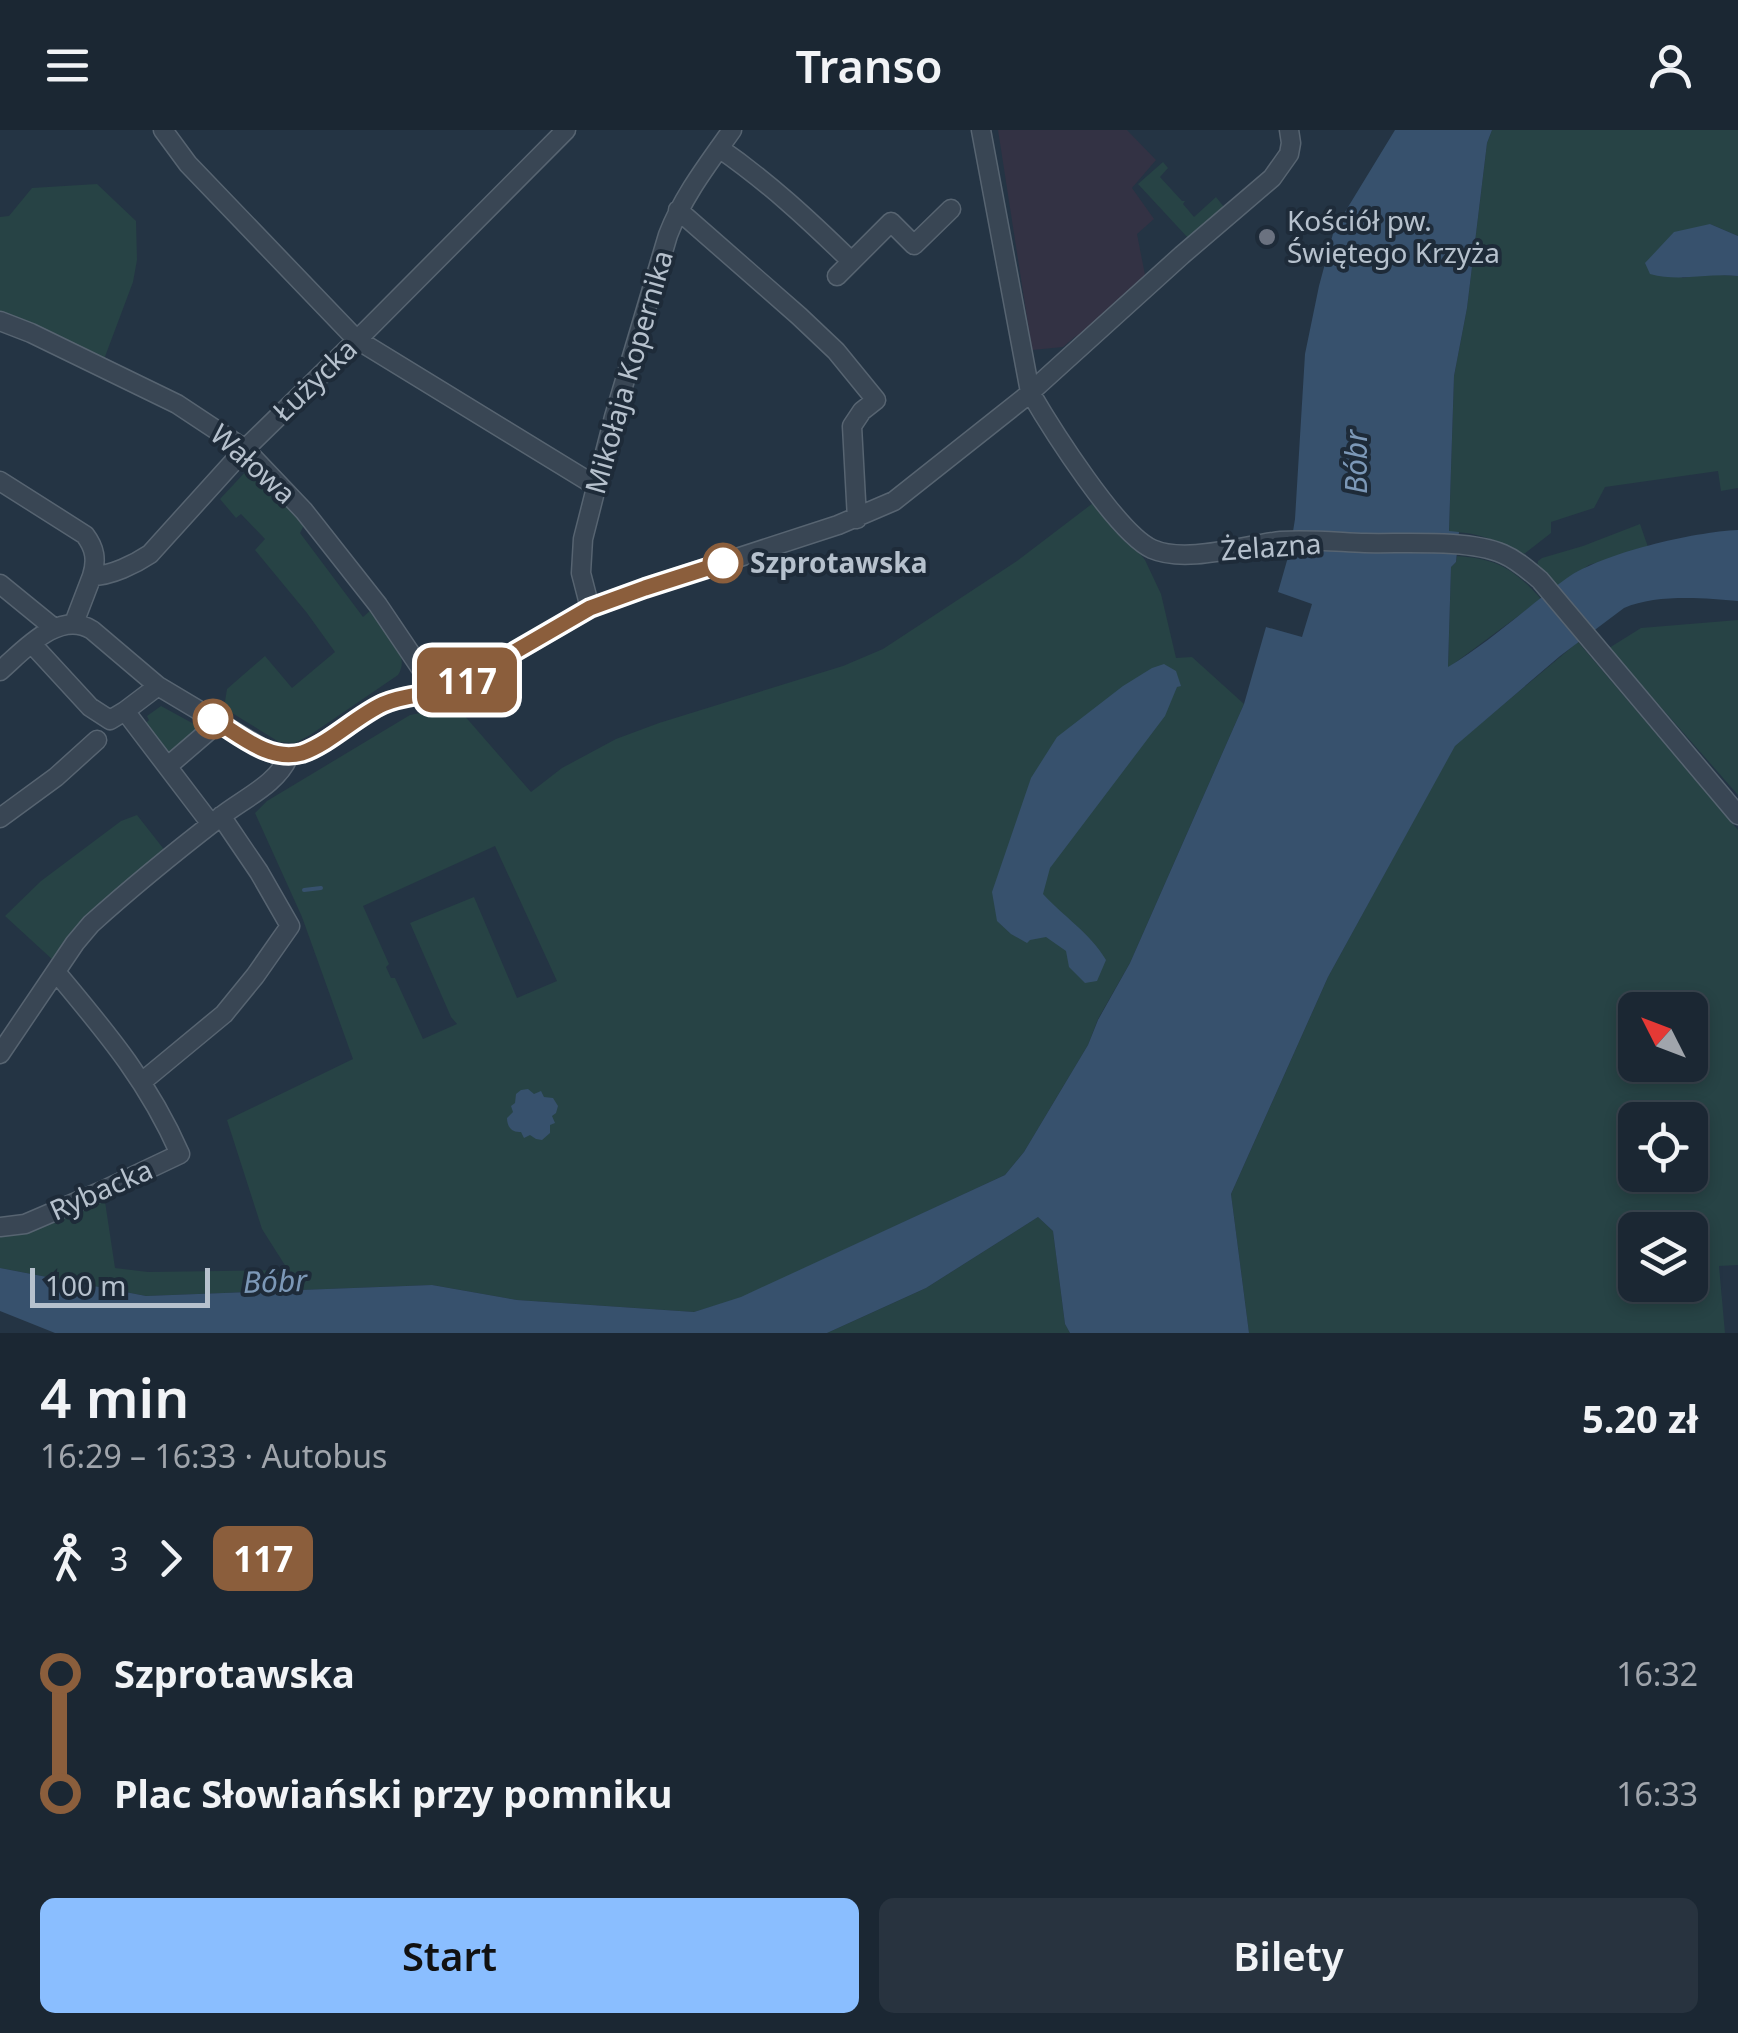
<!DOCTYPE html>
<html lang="pl">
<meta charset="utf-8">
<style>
:root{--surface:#1b2733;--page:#28333f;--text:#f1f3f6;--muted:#a0a5ac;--line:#39444e;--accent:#8abeff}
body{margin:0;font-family:"Noto Sans",sans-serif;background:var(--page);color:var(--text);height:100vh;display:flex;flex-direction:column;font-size:38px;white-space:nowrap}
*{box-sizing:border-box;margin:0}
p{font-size:32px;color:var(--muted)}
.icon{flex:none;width:55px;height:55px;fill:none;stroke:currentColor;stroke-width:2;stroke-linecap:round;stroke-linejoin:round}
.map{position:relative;height:1203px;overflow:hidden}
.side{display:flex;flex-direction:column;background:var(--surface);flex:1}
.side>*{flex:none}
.badge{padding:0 20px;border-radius:15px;font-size:35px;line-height:65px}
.needle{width:65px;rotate:312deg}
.tools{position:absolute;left:1618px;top:862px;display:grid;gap:20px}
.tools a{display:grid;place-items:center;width:90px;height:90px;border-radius:15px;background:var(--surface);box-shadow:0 5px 15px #0003,0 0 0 2px var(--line);font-size:50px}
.scale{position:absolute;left:30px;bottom:25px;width:180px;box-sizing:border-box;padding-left:10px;border:5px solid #b6c1cd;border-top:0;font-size:28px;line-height:35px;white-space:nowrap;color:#b6c1cd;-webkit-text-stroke:8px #1e2b39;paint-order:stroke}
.map>.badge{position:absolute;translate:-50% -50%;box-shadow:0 0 0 5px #fff}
.legs{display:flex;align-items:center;gap:15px;height:110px;padding:0 40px;font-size:32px}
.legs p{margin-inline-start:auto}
.headline{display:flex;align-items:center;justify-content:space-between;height:170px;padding:0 40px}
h1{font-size:55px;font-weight:600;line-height:75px}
.button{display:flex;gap:20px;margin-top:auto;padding:20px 40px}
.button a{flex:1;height:115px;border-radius:15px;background:var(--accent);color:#111;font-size:40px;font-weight:600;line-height:115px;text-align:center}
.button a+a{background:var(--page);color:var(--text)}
ul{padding:0 40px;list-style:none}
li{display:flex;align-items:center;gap:35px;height:120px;font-size:38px}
li i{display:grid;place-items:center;width:15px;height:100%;margin:0 12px;background:currentColor}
li i::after{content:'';width:25px;height:25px;margin:-12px;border:8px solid;border-radius:50%;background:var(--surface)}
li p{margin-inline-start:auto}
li:first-child i{background:linear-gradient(#0000 50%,currentColor 0)}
li:last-child i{background:linear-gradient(currentColor 50%,#0000 0)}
header{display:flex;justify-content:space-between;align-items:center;height:130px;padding:0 40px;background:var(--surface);font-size:45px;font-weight:600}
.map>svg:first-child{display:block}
.medical{fill:#333244}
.green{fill:#274345;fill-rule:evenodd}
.water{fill:#37516d}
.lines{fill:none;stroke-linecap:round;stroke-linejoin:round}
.stream{stroke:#37516d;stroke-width:4}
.minor-casing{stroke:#576471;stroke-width:21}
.minor{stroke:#394654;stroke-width:18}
.line-1-casing{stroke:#fff;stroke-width:22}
.line-1{stroke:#8b5e3c;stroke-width:15}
.worship-dot{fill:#6b7280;stroke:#1e2b39;stroke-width:4}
.stop-1-dot{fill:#fff;stroke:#8b5e3c;stroke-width:5}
.labels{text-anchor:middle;stroke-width:8;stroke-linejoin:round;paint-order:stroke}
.poi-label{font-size:28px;fill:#b6c1cd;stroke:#1e2b39;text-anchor:start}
.street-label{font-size:28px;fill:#b6c1cd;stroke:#1e2b39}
.stop-label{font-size:28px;font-weight:bold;fill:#b6c1cd;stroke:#1e2b39;text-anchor:start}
.water-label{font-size:30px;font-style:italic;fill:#7c98b7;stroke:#1e2b39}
</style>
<header><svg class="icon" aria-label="menu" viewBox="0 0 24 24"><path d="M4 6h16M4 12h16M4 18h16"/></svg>Transo<svg class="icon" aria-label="person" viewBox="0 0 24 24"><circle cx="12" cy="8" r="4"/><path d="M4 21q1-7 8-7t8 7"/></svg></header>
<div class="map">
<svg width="1738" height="1203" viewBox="0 0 1738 1203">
<rect width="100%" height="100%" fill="#243444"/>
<!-- medical -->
<path class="medical" d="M998 0H1127L1156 30 1132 58 1154 89 1137 104 1146 150 1079 209 1076 206 1063 217 1032 220Z"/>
<!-- green -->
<path class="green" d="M1492 0H1738V106L1710 94 1682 148 1705 144 1738 146V358L1721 361 1718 341 1605 357 1594 378 1551 392V403L1524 424C1502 412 1475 401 1449 402L1454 246 1467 178 1487 13Z
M1163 32 1168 38 1160 47 1182 71H1185L1183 74 1194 87 1216 67 1224 77 1189 109 1138 54Z
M97 54 136 91 137 130 133 152 103 232 0 186V87L9 86 32 58Z
M249 338 304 395 300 403 363 487 371 480C384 498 412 524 398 545L310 605 295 613 279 612 224 578 227 559 265 526 292 558 335 522 307 483 255 420 265 409 241 384 236 388 220 369Z
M1097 370 1145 430 1161 464 1176 528 1192 527 1244 574 1130 833 1098 889 1088 915 1024 1022 1005 1045 741 1168 694 1182 517 1170 432 1155 146 1166 0 1138V1099L104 1065 115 1138 148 1142 288 1140 262 1099 227 990 353 929 302 787 255 683 267 671 410 585 456 576 531 662 562 638 616 609 659 593 843 536 883 519 1017 431ZM495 716 557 851 517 868 474 767 410 793 451 887 457 894 423 909 395 848H391L386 837 389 834 363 776Z
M1640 394 1648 417 1589 435 1558 456 1537 437 1538 431 1542 428 1583 416Z
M1457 426C1498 429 1514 439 1541 469L1448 538 1451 437 1456 432Z
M1738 490V665L1609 518 1641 498Z
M1578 512 1738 700V1135L1719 1136 1725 1203H1249L1231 1064 1328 847 1455 615ZM1635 880H1690V935H1635ZM1635 990H1690V1045H1635ZM1635 1100H1690V1155H1635Z
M161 576 205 600 171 627 145 594 149 590 147 586Z
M137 685 166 722C127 755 78 785 54 831L5 786 41 751 121 691Z
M1038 1087 1053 1101 1065 1194 1070 1203H827L926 1158Z"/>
<!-- water -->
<path class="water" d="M1395 0H1492L1487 13 1467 178 1454 246 1449 401 1459 402 1456 432 1451 437 1448 537C1490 512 1527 477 1567 448 1603 423 1693 402 1738 400V471C1704 468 1656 464 1624 478L1560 526 1455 616 1328 847 1231 1064 1249 1203H1070L1065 1194 1053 1101 1038 1087 926 1158 827 1203H55L0 1181V1138L146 1166 432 1155 517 1170 694 1182 741 1167 1005 1045 1024 1022 1088 915 1098 890 1130 833 1244 574 1266 497 1302 507 1312 474 1278 462 1290 420 1295 389 1305 224 1319 156 1334 100Z
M1710 94 1738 106V146C1708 143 1679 152 1650 144L1645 133 1674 102Z
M1164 534 1176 541 1181 556 1177 557 1165 586 1050 738 1043 764C1064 787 1090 803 1106 830L1097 851 1085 853 1069 837 1066 821 1046 807 1030 810 1027 813 1011 804 997 791 992 762 1031 648 1057 607 1123 556 1152 538Z
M528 959 534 964 541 961 544 967 553 968 558 976 556 983 552 986 555 993 550 995V1003L542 1010 536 1009 530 1005 524 1008 521 1002C512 1003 507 997 507 988L513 982 511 976 515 973 516 964 521 960Z"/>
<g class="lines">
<!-- stream -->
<path class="stream" d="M304 760 321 758"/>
<!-- minor casing -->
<g class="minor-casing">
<path id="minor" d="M163 0 188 34 356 209 596 356
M981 0 1030 262C1051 298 1117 403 1152 419 1186 434 1244 415 1281 411 1308 409 1338 412 1365 413 1404 414 1468 409 1503 424 1517 430 1528 440 1540 450L1738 685
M719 18C767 51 809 90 851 131
M678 80 799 186 836 221 876 270 862 281 852 296 857 389
M837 146 891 92 914 115 951 79
M0 191 31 203 177 274 245 319 304 381 378 475 436 561
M0 351 85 405C95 418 97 430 92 446
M0 454 54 498
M590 478 581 443 583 409 614 287 668 105C683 66 708 34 732 0
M74 493 92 446C111 446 135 434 150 424L245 319 368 199 566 0
M32 514 90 577 110 590 125 581 158 556
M0 541C23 521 59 479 92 500L158 556 267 621 279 625H295L311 620 384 573 404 567 449 559 459 555 590 478 645 458 838 395 894 371 1024 268 1182 125 1272 48 1289 24 1291 13 1289 0
M125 581 211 694
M168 636 211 599
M0 688 56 647 97 610
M0 924 75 813 91 794C132 757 175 722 219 688 242 669 277 655 289 626
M143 951 224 884 255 846 290 796 259 742 221 686
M0 1097 25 1094 102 1061 180 1024C148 951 106 902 56 842"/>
</g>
<!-- minor -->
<use href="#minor" class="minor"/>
</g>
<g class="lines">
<!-- line-1 casing -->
<g class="line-1-casing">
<path id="line-1" d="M213 589C240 605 269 632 302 623 332 612 355 587 383 574 407 563 435 566 459 554L590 478 645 458 723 433"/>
</g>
<!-- line-1 -->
<use href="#line-1" class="line-1"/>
</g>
<!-- markers -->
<circle class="worship-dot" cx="1267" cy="107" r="10"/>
<g class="stop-1-dot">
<circle cx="723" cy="433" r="18"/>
<circle cx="213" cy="589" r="18"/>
</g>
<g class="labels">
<!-- poi labels -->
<g class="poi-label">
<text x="1287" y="101">Kościół pw.<tspan x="1287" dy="32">Świętego Krzyża</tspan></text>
</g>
<!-- street labels -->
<g class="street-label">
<text transform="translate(629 242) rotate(-74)" y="10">Mikołaja Kopernika</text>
<text transform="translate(315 250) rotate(-44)" y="10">Łużycka</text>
<text transform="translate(253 334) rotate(42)" y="10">Wałowa</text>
<text transform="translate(1271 417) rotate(-4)" y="10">Żelazna</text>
<text transform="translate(101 1060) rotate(-24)" y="10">Rybacka</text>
</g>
<!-- stop labels -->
<g class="stop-label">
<text x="750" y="443">Szprotawska</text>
</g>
<!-- water labels -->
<g class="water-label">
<text transform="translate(1357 332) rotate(-90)" y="10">Bóbr</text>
<text transform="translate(275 1152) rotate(-2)" y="10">Bóbr</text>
</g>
</g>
</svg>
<div class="tools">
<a><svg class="needle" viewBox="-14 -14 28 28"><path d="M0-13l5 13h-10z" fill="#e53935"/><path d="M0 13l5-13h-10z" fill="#a0a5ac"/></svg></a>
<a><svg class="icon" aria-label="locate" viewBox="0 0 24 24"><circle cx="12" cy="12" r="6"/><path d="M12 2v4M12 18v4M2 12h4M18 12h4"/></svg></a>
<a><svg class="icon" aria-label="layers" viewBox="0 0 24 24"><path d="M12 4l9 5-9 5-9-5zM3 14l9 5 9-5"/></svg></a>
</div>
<div class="scale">100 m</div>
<b class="badge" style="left:467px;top:550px;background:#8b5e3c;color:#fff">117</b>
</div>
<section class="side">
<div class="headline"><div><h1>4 min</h1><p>16:29 – 16:33 · Autobus</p></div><b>5.20 zł</b></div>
<div class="legs"><svg class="icon" aria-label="walk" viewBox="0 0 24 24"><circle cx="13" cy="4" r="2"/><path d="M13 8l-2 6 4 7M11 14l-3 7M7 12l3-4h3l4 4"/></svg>3<svg class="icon" aria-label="forward" viewBox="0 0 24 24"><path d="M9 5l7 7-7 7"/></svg><b class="badge" style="background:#8b5e3c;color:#fff">117</b></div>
<ul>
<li><i style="color:#8b5e3c"></i><b>Szprotawska</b><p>16:32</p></li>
<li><i style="color:#8b5e3c"></i><b>Plac Słowiański przy pomniku</b><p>16:33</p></li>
</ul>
<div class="button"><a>Start</a><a>Bilety</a></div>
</section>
